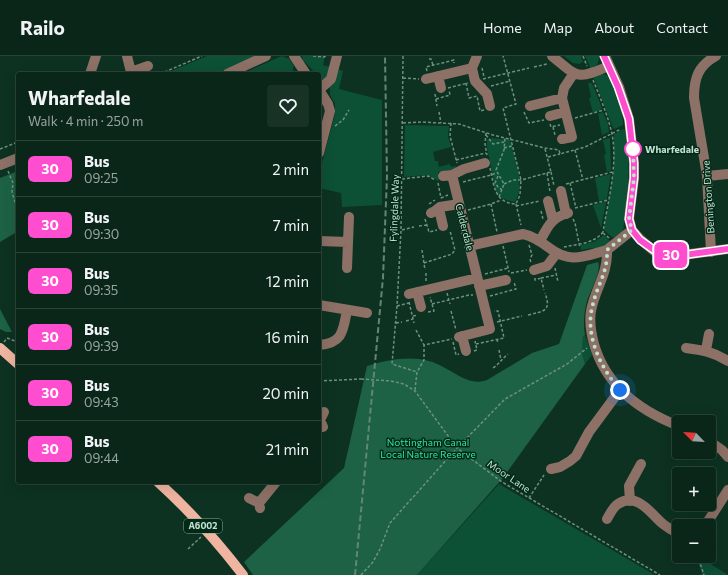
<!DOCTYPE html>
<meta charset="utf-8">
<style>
:root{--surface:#0a2619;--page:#183226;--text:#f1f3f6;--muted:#99a5a2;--line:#2a4338}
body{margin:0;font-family:Commissioner,sans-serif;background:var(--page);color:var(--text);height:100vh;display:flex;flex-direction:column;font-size:15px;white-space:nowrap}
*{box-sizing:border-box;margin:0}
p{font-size:13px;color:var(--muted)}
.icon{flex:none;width:22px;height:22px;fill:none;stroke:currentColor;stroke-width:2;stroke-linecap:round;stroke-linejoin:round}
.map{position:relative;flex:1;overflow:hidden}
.sheet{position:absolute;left:16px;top:16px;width:305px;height:412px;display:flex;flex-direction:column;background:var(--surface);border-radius:4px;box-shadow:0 4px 16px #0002,0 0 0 1px var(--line)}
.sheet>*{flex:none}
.badge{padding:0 8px;border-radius:6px;font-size:14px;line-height:26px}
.needle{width:26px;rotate:295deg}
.buttons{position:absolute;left:672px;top:359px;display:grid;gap:8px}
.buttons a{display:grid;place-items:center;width:44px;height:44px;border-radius:4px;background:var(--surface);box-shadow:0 4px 16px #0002,0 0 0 1px var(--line);font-size:20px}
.you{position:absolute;width:20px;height:20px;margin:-10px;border:3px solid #fff;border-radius:50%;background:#1a73e8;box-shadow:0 0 0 6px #1a73e833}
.map>.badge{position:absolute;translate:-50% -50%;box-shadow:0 0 0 2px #fff}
.round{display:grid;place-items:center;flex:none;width:42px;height:42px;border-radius:4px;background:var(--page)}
.head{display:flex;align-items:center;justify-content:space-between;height:68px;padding:0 12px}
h1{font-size:19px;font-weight:700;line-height:30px}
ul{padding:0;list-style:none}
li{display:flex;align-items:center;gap:12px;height:56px;padding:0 12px;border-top:1px solid var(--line)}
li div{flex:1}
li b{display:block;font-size:15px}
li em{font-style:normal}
li .badge{min-width:44px;font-weight:700;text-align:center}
header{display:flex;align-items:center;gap:24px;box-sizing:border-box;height:56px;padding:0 20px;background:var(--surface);border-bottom:1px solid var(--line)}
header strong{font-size:19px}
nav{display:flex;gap:22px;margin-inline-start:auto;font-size:14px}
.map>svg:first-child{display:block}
.green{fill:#0c5035}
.forest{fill:#1d6244}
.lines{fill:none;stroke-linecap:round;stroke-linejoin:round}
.path{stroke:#6e917f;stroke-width:1.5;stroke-dasharray:3 2;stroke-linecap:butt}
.minor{stroke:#8d7066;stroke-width:10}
.major{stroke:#f0b5a0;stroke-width:10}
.rail{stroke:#638674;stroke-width:2;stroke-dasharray:6 3;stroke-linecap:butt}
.path-bridge{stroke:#6e917f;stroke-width:1.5;stroke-dasharray:3 2;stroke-linecap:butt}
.line-casing{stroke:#fff;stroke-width:9}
.line{stroke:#ff4dcf;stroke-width:6}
.walk{stroke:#c0e2cf;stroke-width:4;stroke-dasharray:0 7.2}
.stop-dot{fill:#fff;stroke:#ff4dcf;stroke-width:2}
.labels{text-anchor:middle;stroke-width:3;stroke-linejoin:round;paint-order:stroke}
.shield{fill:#022818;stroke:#87aa98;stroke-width:1}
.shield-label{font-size:9px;font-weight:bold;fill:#c0e2cf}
.stop-label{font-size:10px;font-weight:bold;fill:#c0e2cf;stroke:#022818;text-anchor:start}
.street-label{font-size:10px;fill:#c0e2cf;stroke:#022818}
.park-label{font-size:10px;fill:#30e49c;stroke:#022818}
</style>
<header>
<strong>Railo</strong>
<nav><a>Home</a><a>Map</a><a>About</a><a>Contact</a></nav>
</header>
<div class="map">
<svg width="728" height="519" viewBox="0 0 728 519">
<rect width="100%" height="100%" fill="#0d3221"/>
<!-- green -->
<path class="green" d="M207 0H256L215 18H164Z
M282 0 289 3 294 10 293 12V18H241Z
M302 0H325L323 9 330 11 327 22 322 24 319 21V18H316L303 4Z
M564 0H581L583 5 580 8 573 7Z
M585 0H600L597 9 591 13Z
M337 13 343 15 339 33 382 44V149L342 151 341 137 319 132V118L335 58V48L330 39V33L328 31Z
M599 17C602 18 606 18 608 20 616 27 624 59 623 69L615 73 613 72 593 20Z
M588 27H592L602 52 599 55 593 57 589 42 591 41Z
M603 56 608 68 609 76 602 79 598 58Z
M405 69 449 70 448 80 451 91 433 96 435 105H438L439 111 450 108 451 111 456 110V111L451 114 438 116V120L440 121 438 125 427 119 404 121Z
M623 73 625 74C632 110 627 141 623 176L615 181H612L604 174 614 113V78Z
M492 82 510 84C514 102 526 129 515 146L503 143 496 136 487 91V84Z
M609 82 610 83 611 112V114L607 116 604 99 606 98 603 84Z
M611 118 607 142 605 144 599 145 595 122Z
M605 146 606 147 601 172 593 149Z
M604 179 610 185 608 189 594 194 593 192 581 194V189L594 186Z
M585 279 592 299 585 308 582 297 583 280Z
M499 428 655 519H417Z
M701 502 728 519H700L702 517 699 509Z"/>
<!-- forest -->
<path class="forest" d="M18 115V181L15 177 0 186V122Z
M598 206C602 215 590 235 587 245 584 257 583 267 585 279L583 280 582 297 585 308 502 423 417 519H253L244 506 344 412 367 310C384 305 401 301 419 303 428 304 437 307 445 312 459 319 470 330 487 324L532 297 559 288 587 209Z
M0 253 12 276H6L0 273Z"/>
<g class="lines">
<!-- path -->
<path class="path" d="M313 0 324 1 326 0
M403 0 401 174 397 250 392 308 417 316
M583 0 587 10
M429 3H431L433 9
M534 11 547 8
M482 12 484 21
M427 15 426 11 454 4V7
M160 18 202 0
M403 22 419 23
M483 23 529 12
M593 24C599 39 606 55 610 70 620 103 608 144 603 176
M466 27 469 42 477 40 480 55 484 54
M491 30 510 25
M448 32 468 27
M435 38 437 50
M436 43 450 39 449 34
M439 56 441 67
M524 56 529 67 544 64
M575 62 604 54
M403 67 421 66 459 68 493 79 545 92 559 94 560 98 585 91 621 73
M451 67 450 80 457 107
M550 68 551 71 560 69
M335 70 343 64 349 54
M553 71 555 79
M486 77 485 88 487 99
M486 79 493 88 504 86
M504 92 512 90
M0 93 18 86
M545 93 551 116 547 117
M575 94 583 124
M548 101 560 98
M456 104 486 97
M490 112C494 129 494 147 516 148L520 139 521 124 503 52 516 48 503 0
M8 115 13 127 12 136 18 156
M551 116 554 130
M498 120 495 127 498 131 502 134
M402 123 428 120 435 124
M463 126 491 119 496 117
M438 127 441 142
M570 127 576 152
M504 128 513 124H521L547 117 550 136
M566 128 612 116
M499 141 504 128 496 114 504 94 505 82
M441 142 448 139
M429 148 435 144
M491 148 497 176
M516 148 521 169
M516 150 540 145
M575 152 608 144
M468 154 491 148 501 144
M541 155 543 163
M425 163 429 176 437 174
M573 163 575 167 580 192
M419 170 427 169
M402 174 414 171
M603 177 609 182
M529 189 532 199 530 203 531 207
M503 190 509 216
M564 191C577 188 594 188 603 176
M422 194 425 214
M424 207 452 198 455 194 450 175
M555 212 558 226
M426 217V226
M511 217 527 214
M485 218 508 212
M535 222V224L541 222 544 234
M541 222 556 219
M447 237 450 248
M490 240 516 233 514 226
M409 246 414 267
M432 248 469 239H473
M397 250 409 247
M451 255 456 274
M428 256 434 255 430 241
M528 259C543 255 552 256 545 237
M413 260 418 259
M406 265 413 263
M497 266 522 260
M396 267 402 266
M416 274 424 289 452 283
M497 283 498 288
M4 286 7 282 18 286
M453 286 456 299 459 298
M476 288 504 282 498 255H494
M499 294 501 304
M474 295 477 294 475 285
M493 312C499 308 502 303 508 298
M319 325 361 323
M391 325 404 328 415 335 457 392 502 426 660 519
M415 334 417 316 424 304V289
M529 442 544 419
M188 493 201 481
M695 500 700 507 704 519
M361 519 373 506 380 493 390 467 457 392 505 343 567 308 587 292"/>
<!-- minor -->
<path class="minor" d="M127 0 131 16 148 10
M294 0 306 18
M477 0 472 12 475 25 487 38 490 50
M552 0C579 22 576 24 609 10
M605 0 619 31 629 63 634 107V122L629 163 632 174 640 183 654 195 665 199H683L728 193
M90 18 96 0
M227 18 266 0
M438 20 441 32
M426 23 472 12
M319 34 328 48 330 55 319 97
M319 34 331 23 337 0
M530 50 562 42
M550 60 565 56
M562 83 572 81 562 42 564 32 574 17
M0 109 18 102
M452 119 490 273 459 281
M443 120 452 119 464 113 485 107
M707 120 728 118
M561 135 566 158
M548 145 553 164
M439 153 443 170
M431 157 435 155 440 151 459 148
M632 174 607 194C608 219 595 232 591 255 589 267 591 277 594 288 606 330 640 355 679 370
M319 185 348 186
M540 185C548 170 551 162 568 157
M469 190 523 178C533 180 540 185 548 191 570 208 582 201 607 194
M711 196 707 120 694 42C694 22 698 10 716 0
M347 212 349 161
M534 214 547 210 556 198
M479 230 506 224
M417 236 421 251
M409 238 477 222
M319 249 367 257
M462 280 466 295
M319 289C343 287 343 275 347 254
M686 292C702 294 714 296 728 305
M706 294 709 278
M323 371 320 364 324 356
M709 385 722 394 728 401
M551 413 560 411 570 405 576 400 589 376 620 334
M249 442 259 447 260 452
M630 445 629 430 641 408
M259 447 276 426
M607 463C610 458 613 451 618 448 637 435 651 458 663 468 668 472 673 475 679 478
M705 470 728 434"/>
<!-- major -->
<path class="major" d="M0 292 18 308
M158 426C190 455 217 485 243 519"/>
<!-- rail -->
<path class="rail" d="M355 519 383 222 387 120 385 0"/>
<!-- path-bridge -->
<path class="path-bridge" d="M361 323 391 325"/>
</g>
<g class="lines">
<!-- line casing -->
<g class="line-casing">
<path id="line" d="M604 0 618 31 629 63 634 107V122L629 163 632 174 640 184 654 194 665 199H684L728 193"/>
</g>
<!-- line -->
<use href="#line" class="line"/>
<!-- walk -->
<path class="walk" d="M620 334C600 311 584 278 593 248 598 227 608 216 607 194L632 174 629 163 634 122 633 93"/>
</g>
<!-- markers -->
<circle class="stop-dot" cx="633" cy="93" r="8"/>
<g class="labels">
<!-- shield labels -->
<rect class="shield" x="184" y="463" width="38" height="14" rx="3"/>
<g class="shield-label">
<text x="203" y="473">A6002</text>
</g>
<!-- stop labels -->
<g class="stop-label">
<text x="645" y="97">Wharfedale</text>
</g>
<!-- street labels -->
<g class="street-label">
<text transform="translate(708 141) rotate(-94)" y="4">Benington Drive</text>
<text transform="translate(394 152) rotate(-88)" y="4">Fylingdale Way</text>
<text transform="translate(465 171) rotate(76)" y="4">Calderdale</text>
<text transform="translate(509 420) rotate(34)" y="4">Moor Lane</text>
</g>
<!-- park labels -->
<g class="park-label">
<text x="428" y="390">Nottingham Canal<tspan x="428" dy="12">Local Nature Reserve</tspan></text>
</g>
</g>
</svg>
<div class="buttons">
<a><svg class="needle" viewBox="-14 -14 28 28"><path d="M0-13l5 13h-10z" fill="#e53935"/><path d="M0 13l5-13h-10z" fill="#99a5a2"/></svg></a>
<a>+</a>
<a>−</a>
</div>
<div class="you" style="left:620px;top:334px"></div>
<b class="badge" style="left:671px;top:199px;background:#ff4dcf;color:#fff">30</b>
<section class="sheet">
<div class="head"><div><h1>Wharfedale</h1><p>Walk · 4 min · 250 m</p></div><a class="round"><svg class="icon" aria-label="heart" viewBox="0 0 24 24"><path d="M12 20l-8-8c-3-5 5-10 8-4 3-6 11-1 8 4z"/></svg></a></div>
<ul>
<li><span class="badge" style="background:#ff4dcf;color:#fff">30</span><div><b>Bus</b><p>09:25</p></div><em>2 min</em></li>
<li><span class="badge" style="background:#ff4dcf;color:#fff">30</span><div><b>Bus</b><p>09:30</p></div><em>7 min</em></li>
<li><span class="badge" style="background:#ff4dcf;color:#fff">30</span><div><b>Bus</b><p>09:35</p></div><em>12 min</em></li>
<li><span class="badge" style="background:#ff4dcf;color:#fff">30</span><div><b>Bus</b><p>09:39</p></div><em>16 min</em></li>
<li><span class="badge" style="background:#ff4dcf;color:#fff">30</span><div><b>Bus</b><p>09:43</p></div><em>20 min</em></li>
<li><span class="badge" style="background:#ff4dcf;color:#fff">30</span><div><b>Bus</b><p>09:44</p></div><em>21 min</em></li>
</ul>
</section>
</div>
